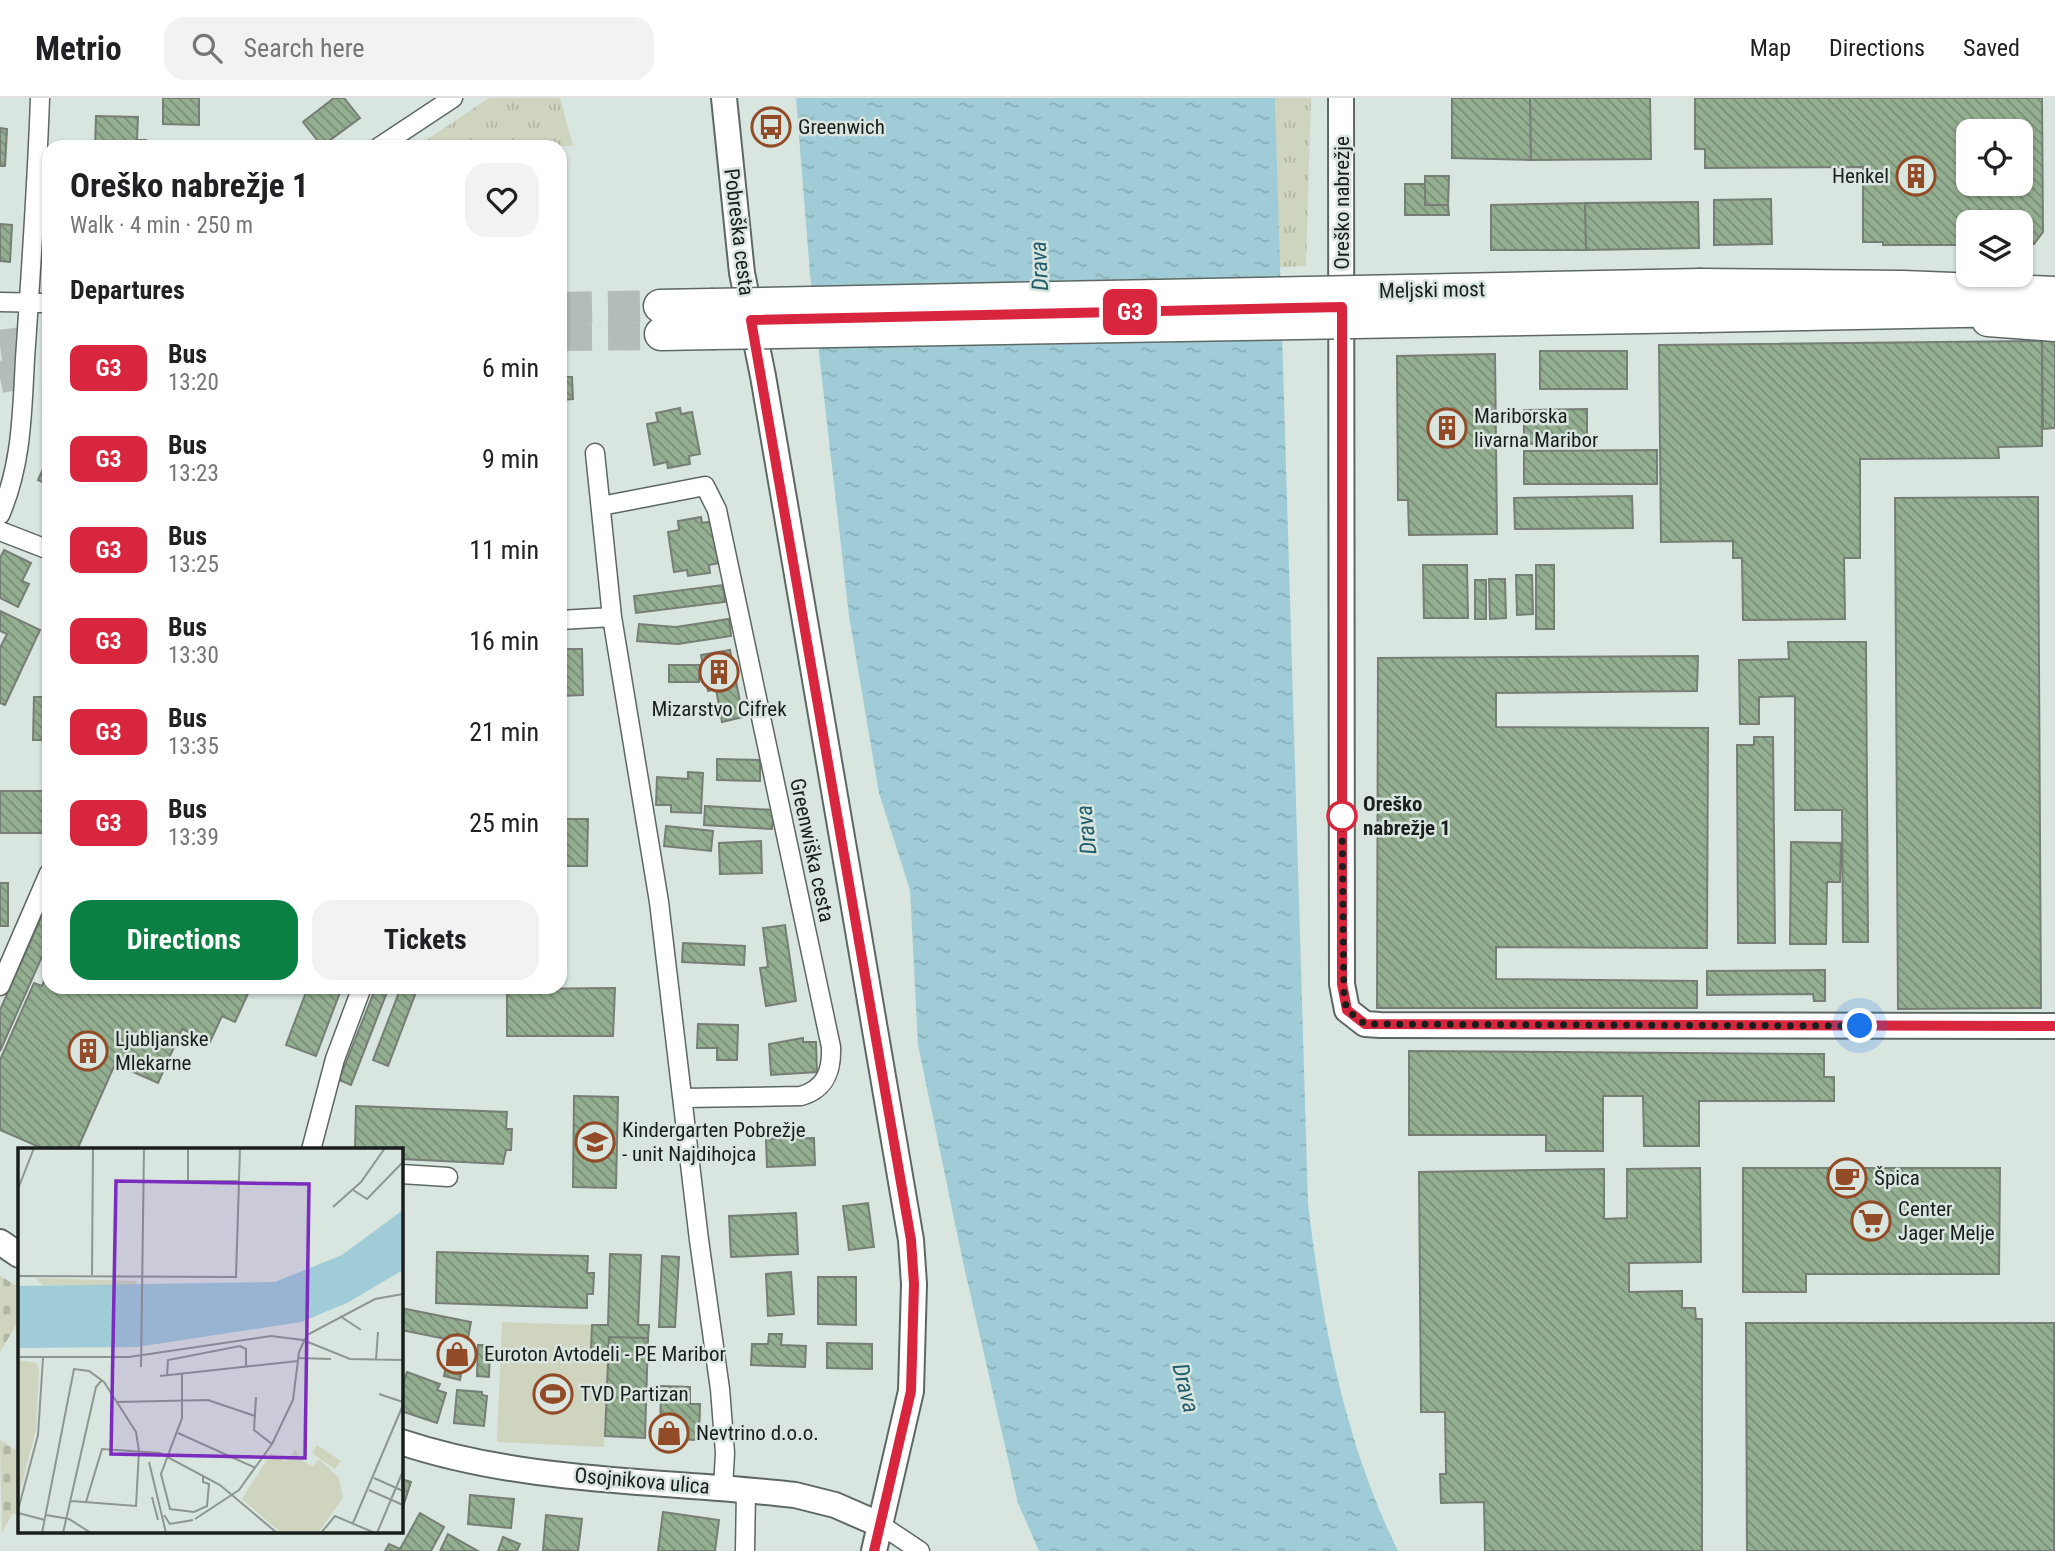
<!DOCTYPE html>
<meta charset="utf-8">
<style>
:root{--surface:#fff;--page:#f2f2f2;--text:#202124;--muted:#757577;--line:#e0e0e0;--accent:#0b8043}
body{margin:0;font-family:"Roboto Condensed",sans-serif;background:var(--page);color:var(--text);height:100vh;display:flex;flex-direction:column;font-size:26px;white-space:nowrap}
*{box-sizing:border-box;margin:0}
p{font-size:23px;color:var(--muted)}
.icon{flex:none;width:38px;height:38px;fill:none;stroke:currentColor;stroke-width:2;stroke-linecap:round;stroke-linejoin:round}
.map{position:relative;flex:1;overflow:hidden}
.drawer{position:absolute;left:42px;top:42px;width:525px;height:854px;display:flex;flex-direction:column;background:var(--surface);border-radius:21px;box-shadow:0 2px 5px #0004}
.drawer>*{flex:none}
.badge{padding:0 14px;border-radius:10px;font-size:24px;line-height:46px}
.buttons{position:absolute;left:1956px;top:21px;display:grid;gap:14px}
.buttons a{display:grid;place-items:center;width:77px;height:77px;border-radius:14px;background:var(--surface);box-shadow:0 2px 5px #0004;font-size:35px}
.you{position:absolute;width:35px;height:35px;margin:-18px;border:5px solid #fff;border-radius:50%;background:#1a73e8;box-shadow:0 0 0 10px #1a73e833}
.map>.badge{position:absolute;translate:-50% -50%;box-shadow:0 0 0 4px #fff}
h2{padding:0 28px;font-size:26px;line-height:63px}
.round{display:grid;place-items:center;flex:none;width:74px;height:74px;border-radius:21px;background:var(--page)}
.headline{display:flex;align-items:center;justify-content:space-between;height:119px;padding:0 28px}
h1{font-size:33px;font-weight:700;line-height:52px}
.action{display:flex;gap:14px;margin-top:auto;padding:14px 28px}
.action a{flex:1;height:80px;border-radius:21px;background:var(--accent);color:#fff;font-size:28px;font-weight:700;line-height:80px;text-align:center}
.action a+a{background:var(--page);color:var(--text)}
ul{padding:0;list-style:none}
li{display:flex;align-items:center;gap:21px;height:91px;padding:0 28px}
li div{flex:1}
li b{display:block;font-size:26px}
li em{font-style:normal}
li .badge{min-width:77px;font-weight:700;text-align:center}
header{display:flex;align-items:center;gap:42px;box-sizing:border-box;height:98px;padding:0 35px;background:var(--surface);border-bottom:2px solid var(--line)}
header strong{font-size:33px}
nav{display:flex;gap:38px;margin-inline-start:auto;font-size:24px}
.search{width:490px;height:63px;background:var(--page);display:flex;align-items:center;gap:18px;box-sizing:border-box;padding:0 24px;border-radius:21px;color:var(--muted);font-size:26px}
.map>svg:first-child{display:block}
.grass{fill:url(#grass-tufts)}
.cemetery{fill:url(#cemetery-stones)}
.garden{fill:#cfd4be}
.water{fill:url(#water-ripples)}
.building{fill:url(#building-back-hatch);stroke:#777e76;stroke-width:2;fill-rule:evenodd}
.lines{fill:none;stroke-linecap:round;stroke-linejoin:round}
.highway-tunnel{stroke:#b3bdb8;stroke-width:32;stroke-dasharray:32 16;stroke-linecap:butt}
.street-casing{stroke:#5d6863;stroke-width:21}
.secondary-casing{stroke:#5d6863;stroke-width:28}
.highway-casing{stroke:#5d6863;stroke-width:35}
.street{stroke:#fff;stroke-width:18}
.secondary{stroke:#fff;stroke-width:24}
.highway{stroke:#fff;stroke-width:32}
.highway-bridge-casing{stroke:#5d6863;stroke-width:35;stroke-linecap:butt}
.highway-bridge{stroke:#fff;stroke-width:32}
.line-casing{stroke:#fff;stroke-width:16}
.line{stroke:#d7263d;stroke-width:10}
.walk{stroke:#1a1f1d;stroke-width:7;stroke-dasharray:0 12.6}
.stop-dot{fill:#fff;stroke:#d7263d;stroke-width:3.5}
.labels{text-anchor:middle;stroke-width:5;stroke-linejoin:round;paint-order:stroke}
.poi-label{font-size:21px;fill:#1a1f1d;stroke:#d9e5df;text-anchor:start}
.street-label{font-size:21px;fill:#1a1f1d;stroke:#d9e5df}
.stop-label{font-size:21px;font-weight:bold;fill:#1a1f1d;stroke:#d9e5df;text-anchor:start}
.water-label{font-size:23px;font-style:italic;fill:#215d6a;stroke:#d9e5df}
.inset-road{fill:none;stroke:#8d9691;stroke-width:2}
.view{fill:#7b2cbf;fill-opacity:0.15;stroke:#7b2cbf;stroke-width:3.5}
.inset-edge{fill:none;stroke:#1a1f1d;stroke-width:3.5}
</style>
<header>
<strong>Metrio</strong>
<div class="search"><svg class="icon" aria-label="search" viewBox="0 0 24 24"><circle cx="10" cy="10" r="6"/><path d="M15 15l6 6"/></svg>Search here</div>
<nav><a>Map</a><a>Directions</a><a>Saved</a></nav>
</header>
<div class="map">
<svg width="2055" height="1453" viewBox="0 0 2055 1453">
<defs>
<pattern id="grass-tufts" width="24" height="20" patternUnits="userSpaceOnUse" patternTransform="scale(1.75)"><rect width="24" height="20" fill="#cfd4be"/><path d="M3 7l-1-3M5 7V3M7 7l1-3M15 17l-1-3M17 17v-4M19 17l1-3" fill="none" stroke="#b1b6a3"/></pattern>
<pattern id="cemetery-stones" width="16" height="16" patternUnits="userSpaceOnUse" patternTransform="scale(1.75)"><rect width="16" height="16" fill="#cfd4be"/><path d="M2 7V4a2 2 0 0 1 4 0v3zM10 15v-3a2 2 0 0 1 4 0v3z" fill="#b1b6a3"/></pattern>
<pattern id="water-ripples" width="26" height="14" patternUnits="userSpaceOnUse" patternTransform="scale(1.75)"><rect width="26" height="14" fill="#9fccd7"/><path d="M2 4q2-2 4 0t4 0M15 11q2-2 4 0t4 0" fill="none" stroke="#88afb8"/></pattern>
<pattern id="building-back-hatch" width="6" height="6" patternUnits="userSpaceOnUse" patternTransform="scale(1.75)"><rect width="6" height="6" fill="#94ae91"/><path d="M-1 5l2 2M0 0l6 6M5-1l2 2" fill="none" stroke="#788d76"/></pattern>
</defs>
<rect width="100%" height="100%" fill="#d9e5df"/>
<!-- grass -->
<path class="grass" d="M489 0H560L573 48 427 49 428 41Z
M1275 0H1311L1306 168 1279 169Z"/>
<!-- cemetery -->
<path class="cemetery" d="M0 1178 19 1189V1222L0 1254Z
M0 1342 19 1354V1418L13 1415 2 1434Z"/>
<!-- garden -->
<path class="garden" d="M502 1224 592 1227 591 1252 608 1253 604 1349 497 1344Z"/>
<!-- water -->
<path class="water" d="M796 0H1275L1308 1106C1322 1224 1345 1345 1398 1453H1039L1018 1405 963 1164 918 947 910 792 879 695 849 518 810 176Z"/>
<!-- building -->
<path class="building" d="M163 0H199V27L163 26Z
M334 0H344L360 20 322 48 303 24Z
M1452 0H1530L1531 62 1452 60Z
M1530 0H1650L1651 61 1531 62Z
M1695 0H2042L2043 134 2034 146H2021V124H1969V147H1883V144H1863V69L1705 70V51H1695ZM1969 33H2021V86H1969Z
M96 18 138 19 137 42H146V49H95Z
M0 30 7 31 5 68H0Z
M1425 78H1449L1448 107H1425Z
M1405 86H1425V107H1448L1449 117H1405Z
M1771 101 1772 146 1714 147V102Z
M1698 104 1699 150 1586 152 1585 105Z
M1585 105 1586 152H1491V107Z
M0 126 12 127 10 164 0 163Z
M2042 243V348L1998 349 1999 360 1860 361V460H1844L1845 521 1743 522 1742 460H1733V443L1661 444 1659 247Z
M2042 243H2055V330L2043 331Z
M1540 253H1627V291H1540Z
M1495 256 1497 436 1409 437 1408 402H1398L1397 258Z
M560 279H572L573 301 560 302Z
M680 310 681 316 692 314 700 356 689 358 690 366 668 370 667 364 654 367 647 326 658 324 656 315Z
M1587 311V345L1524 346V312Z
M1657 352V386H1524V353Z
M49 358V387L38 382Z
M1632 398 1633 430 1515 431 1514 400Z
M2038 399 2041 910 1898 911 1895 400Z
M701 419 702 425 714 423 720 465 709 467 710 475 688 478 687 472 674 474 668 434 679 432 678 423Z
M4 452 31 465 22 483 29 486 18 509 0 500V460Z
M1423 467H1467L1468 520H1424Z
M1536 467H1554V531H1536Z
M1516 477H1532L1533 516 1517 517Z
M1489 481H1505L1506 520 1490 521Z
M1475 482H1486V521H1475Z
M723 487 725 504 636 515 634 498Z
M0 513 40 532 5 607 0 605V550L7 536 0 533Z
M729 521 731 538 678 546 637 543 639 526 676 529Z
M1788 544H1866L1868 844H1843L1842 712H1795V598L1759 599V626H1740L1739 562 1789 561Z
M560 551H582L583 597 560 598Z
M730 552 743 619 722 624 716 591 708 593 701 557Z
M1698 558 1697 593 1496 595V629L1708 630 1707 850 1496 849V881L1697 883V910H1377L1378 560Z
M669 567H700L699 584H669Z
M34 599H49V642H33Z
M1754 639H1773L1775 845H1738L1737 647H1754Z
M717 661 760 662V683L717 682Z
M688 674 703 675 701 715 671 714V707H656L657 679 688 681Z
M0 693H47V735H0Z
M705 708 774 712 772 731 704 727Z
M560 721H588L587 768H560Z
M666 728 713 733 711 753 664 748Z
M761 743 762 775 720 776 719 745Z
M1791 744 1841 745 1840 784H1827L1826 846H1790Z
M0 785H8V828H0Z
M49 802V843L0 953V912Z
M785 827 796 903 766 908 760 870 768 869 763 830Z
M683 845 745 848 744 867 682 864Z
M49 871V889H251L235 924 222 918 210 944 182 931 158 985 115 966 77 1052H46L0 1032V962L34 885 42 888Z
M1825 872V903H1814L1813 896 1707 897V873Z
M308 889H342L316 958 286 947Z
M376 889H389L351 987 339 982Z
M401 889H418L388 968 373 962Z
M615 890 613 938H507V891Z
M698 926 738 927 737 962H717V950H697Z
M803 940V944H816L817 974 771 977 769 946Z
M1409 953 1824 956V979H1834V1003H1699V1048H1644L1643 998H1603V1053H1546V1037H1409Z
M574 998 618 999 616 1090 573 1089Z
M356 1008 507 1014 506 1031H512L511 1052H506L503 1066 401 1061V1052H355Z
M814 1040 815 1067 767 1069 766 1041Z
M1700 1070 1701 1164 1629 1165V1194L1682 1193V1210H1695L1696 1221H1702V1453H1485L1484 1404 1441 1405 1440 1376H1446L1445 1314H1421L1419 1074 1604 1071V1121L1627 1120V1071Z
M1743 1070H2000L1999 1176H1806V1194H1743Z
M868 1105 874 1149 849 1152 843 1108Z
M796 1115 798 1156 731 1159 729 1118Z
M437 1154 588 1158 587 1175H594L593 1196H587V1210L436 1205Z
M610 1156 641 1157 638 1227H649L648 1240 609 1239 608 1253H591L592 1227H608Z
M662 1158 679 1159 675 1229H659Z
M791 1174 794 1216 768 1218 766 1176Z
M818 1179H856V1227L818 1226Z
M401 1210 471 1224 460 1282 444 1278 451 1242 401 1232Z
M1746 1225H2054V1453H1747Z
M769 1236H782L781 1247 806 1248 805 1269 751 1267 752 1246H768Z
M609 1239 648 1240 645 1340 605 1338Z
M827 1245 872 1246V1271L827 1270Z
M478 1247H490L489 1279 477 1278Z
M407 1274 440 1286 437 1292 446 1295 437 1325 401 1313V1291Z
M661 1288 690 1289V1306H700L699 1342 660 1341Z
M457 1292 482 1294V1297L487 1298 484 1328 454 1325Z
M401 1381 411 1384 401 1415Z
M470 1397 514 1401 511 1430 468 1426Z
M663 1414 719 1422 715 1453H658Z
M420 1415 444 1429 431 1453H385L389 1446 400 1451Z
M546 1417 582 1421 578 1453 543 1452Z
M448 1436 478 1453H440Z
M503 1439 520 1446 517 1453H498Z"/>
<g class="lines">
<!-- highway-tunnel -->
<path class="highway-tunnel" d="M560 210 660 208
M560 237 661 236
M0 248 49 241
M0 279 49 270"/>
<!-- street casing -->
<g class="street-casing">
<path id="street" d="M379 49 453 0
M0 204 49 205
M595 355 612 519 659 804 699 1142 720 1291 725 1355 723 1390
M601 408 705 388 717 412 831 949C832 974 825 991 801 998L683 1000
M0 417C22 366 22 315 25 261 31 174 37 87 40 0
M0 433 49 452
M560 522 612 519
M0 888 49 775
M311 1052 335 961 362 889
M401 1076 448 1079
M881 1427 920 1453
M745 1453 746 1392"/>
</g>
<!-- secondary casing -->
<g class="secondary-casing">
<path id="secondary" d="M724 0 742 175 763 278 911 1142 914 1186 911 1293 874 1453
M1341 0 1342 886 1347 912 1365 926 1380 927 2055 928
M0 1144 19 1157
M401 1344C527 1386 665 1382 795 1397L835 1407 881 1427"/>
</g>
<!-- highway casing -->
<g class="highway-casing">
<path id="highway" d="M1701 187 1903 189 2055 195
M660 208 711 207
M1702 218 2012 212
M1988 222 2055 227
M661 236 713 235"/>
</g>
<!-- street -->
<use href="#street" class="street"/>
<!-- secondary -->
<use href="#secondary" class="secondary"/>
<!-- highway -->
<use href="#highway" class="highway"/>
<!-- highway-bridge casing -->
<g class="highway-bridge-casing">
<path id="highway-bridge" d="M711 207 1701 187
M713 235 1702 218"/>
</g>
<!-- highway-bridge -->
<use href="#highway-bridge" class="highway-bridge"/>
</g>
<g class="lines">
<!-- line casing -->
<g class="line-casing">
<path id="line" d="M874 1453 911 1293 914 1186 911 1142 751 222 1342 209V886L1347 912 1365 926 2055 928"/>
</g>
<!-- line -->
<use href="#line" class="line"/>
<!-- walk -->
<path class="walk" d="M1342 718 1344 900 1347 912 1365 926 1860 928"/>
</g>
<!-- icons -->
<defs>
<g id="bus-ring" transform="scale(2.0125)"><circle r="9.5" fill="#d9e5df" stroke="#924a27" stroke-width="1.5"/><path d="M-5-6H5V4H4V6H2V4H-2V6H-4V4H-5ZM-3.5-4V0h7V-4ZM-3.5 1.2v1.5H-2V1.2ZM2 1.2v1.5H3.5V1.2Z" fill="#924a27"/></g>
<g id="building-ring" transform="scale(2.0125)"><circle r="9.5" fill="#d9e5df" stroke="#924a27" stroke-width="1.5"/><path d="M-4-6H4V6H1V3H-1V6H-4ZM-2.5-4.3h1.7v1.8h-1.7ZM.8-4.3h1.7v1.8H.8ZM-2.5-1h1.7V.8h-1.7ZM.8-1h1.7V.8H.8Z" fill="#924a27"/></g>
<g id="school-ring" transform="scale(2.0125)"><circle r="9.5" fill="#d9e5df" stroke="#924a27" stroke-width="1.5"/><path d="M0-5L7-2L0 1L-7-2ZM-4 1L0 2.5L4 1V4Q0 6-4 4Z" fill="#924a27"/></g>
<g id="cafe-ring" transform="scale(2.0125)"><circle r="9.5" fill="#d9e5df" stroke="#924a27" stroke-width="1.5"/><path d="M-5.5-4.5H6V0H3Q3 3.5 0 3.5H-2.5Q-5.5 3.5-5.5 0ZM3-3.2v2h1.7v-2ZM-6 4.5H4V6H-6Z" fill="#924a27"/></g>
<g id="supermarket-ring" transform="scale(2.0125)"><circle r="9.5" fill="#d9e5df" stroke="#924a27" stroke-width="1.5"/><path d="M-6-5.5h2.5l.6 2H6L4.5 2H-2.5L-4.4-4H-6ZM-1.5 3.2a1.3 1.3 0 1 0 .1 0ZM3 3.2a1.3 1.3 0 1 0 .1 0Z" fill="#924a27"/></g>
<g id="shop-ring" transform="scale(2.0125)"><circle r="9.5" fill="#d9e5df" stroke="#924a27" stroke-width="1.5"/><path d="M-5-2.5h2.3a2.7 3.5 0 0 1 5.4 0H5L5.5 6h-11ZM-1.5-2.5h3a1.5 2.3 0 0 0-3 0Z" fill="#924a27"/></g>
<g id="stadium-ring" transform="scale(2.0125)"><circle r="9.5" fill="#d9e5df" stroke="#924a27" stroke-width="1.5"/><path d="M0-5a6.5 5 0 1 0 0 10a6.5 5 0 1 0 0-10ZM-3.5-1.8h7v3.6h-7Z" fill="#924a27"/></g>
</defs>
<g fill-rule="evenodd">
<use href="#bus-ring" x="771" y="29"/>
<use href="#building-ring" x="1916" y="78"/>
<use href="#building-ring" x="1447" y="330"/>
<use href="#building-ring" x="719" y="574"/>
<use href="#building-ring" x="88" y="953"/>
<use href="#school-ring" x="595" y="1044"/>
<use href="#cafe-ring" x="1847" y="1080"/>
<use href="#supermarket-ring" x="1871" y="1123"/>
<use href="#shop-ring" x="457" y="1256"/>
<use href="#stadium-ring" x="553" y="1296"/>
<use href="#shop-ring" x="669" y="1335"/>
</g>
<!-- markers -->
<circle class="stop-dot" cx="1342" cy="718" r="14"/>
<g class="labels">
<!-- poi labels -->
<g class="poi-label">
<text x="798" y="36">Greenwich</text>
<text x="1889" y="85" text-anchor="end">Henkel</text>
<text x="1474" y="325">Mariborska<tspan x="1474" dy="24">livarna Maribor</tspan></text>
<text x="719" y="618" text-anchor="middle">Mizarstvo Cifrek</text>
<text x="115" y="948">Ljubljanske<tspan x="115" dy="24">Mlekarne</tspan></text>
<text x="622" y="1039">Kindergarten Pobrežje<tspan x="622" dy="24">- unit Najdihojca</tspan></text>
<text x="1874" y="1087">Špica</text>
<text x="1898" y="1118">Center<tspan x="1898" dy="24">Jager Melje</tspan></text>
<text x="484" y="1263">Euroton Avtodeli - PE Maribor</text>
<text x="580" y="1303">TVD Partizan</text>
<text x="696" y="1342">Nevtrino d.o.o.</text>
</g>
<!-- street labels -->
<g class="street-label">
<text transform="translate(1342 105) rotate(-90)" y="7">Oreško nabrežje</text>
<text transform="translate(739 134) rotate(83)" y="7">Pobreška cesta</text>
<text transform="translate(1432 192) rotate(-1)" y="7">Meljski most</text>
<text transform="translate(812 752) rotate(78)" y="7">Greenwiška cesta</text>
<text transform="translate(642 1383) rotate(5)" y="7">Osojnikova ulica</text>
</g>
<!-- stop labels -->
<g class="stop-label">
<text x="1363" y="713">Oreško<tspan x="1363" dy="24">nabrežje 1</tspan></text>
</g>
<!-- water labels -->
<g class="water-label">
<text transform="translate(1039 168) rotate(-93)" y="8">Drava</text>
<text transform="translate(1086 732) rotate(-96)" y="8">Drava</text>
<text transform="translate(1186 1290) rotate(76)" y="8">Drava</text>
</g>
</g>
<!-- overview -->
<g transform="translate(18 1050)">
<rect width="385" height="385" fill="#d9e5df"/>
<path d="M17 130 119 133V137H25ZM0 212 19 215 21 222 18 281 0 351Z" fill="#cfd4be"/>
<path d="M277 302 283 312 295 318 301 311 321 330 325 350 300 385H263L224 351 253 305 268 314Z" fill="#cfd4be"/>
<path d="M299 297 323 313 317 321 294 305Z" fill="#cfd4be"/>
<path d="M385 62V122L329 155 283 174 119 199 0 200V138L257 134 324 107Z" fill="#9fccd7"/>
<path class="inset-road" d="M170 32V0M147 33H221M0 41 16 0M335 42 349 51 385 14M315 59 343 34 367 0M74 127 75 0M0 128 218 129 222 0M322 168 343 182M0 209H111L253 188 285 192 332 211 385 212M280 210 313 211M358 212 360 184M123 219 126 0M164 226V270L143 326 152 361 176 364 189 358 191 336 185 334V327M149 227 150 212 222 198 228 201V218M142 228 280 213M361 246 385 254M238 249 236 282 254 296M99 254 190 252 237 268M160 285 238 320M131 314 148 385M356 330 385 343M351 342 385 357M134 349 140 372M68 354 84 301 142 305 202 337 259 385M0 362 20 287 25 210M0 365 27 372M28 367 51 371 73 385M146 367 152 376 175 372M177 371 221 342 254 296 275 252 281 204 289 187 357 151 385 146M335 375 385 257M24 385 56 221 71 223 86 234 118 284 121 303 118 358 53 353M45 385 78 239 84 232M303 385 317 368 357 385M359 385 385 323"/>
<path class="view" d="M98 33 291 36 287 310 93 306Z"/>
<rect width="385" height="385" class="inset-edge"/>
</g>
</svg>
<div class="buttons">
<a><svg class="icon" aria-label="locate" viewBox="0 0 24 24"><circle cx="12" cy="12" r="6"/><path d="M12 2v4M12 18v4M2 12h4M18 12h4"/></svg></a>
<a><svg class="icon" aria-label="layers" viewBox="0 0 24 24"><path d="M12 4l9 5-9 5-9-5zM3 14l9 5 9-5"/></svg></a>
</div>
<div class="you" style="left:1860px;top:928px"></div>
<b class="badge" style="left:1130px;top:214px;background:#d7263d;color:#fff">G3</b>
<section class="drawer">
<div class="headline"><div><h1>Oreško nabrežje 1</h1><p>Walk · 4 min · 250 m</p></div><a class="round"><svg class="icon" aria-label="heart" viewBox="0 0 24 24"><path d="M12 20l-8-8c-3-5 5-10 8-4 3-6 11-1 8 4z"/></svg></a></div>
<h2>Departures</h2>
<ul>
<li><span class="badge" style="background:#d7263d;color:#fff">G3</span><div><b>Bus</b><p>13:20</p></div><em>6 min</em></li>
<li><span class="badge" style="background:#d7263d;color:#fff">G3</span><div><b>Bus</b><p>13:23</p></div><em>9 min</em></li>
<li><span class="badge" style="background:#d7263d;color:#fff">G3</span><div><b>Bus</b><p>13:25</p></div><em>11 min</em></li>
<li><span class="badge" style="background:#d7263d;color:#fff">G3</span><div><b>Bus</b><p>13:30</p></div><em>16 min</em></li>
<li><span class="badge" style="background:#d7263d;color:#fff">G3</span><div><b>Bus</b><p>13:35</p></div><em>21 min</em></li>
<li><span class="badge" style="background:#d7263d;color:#fff">G3</span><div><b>Bus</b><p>13:39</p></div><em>25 min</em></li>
</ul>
<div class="action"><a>Directions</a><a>Tickets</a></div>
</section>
</div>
